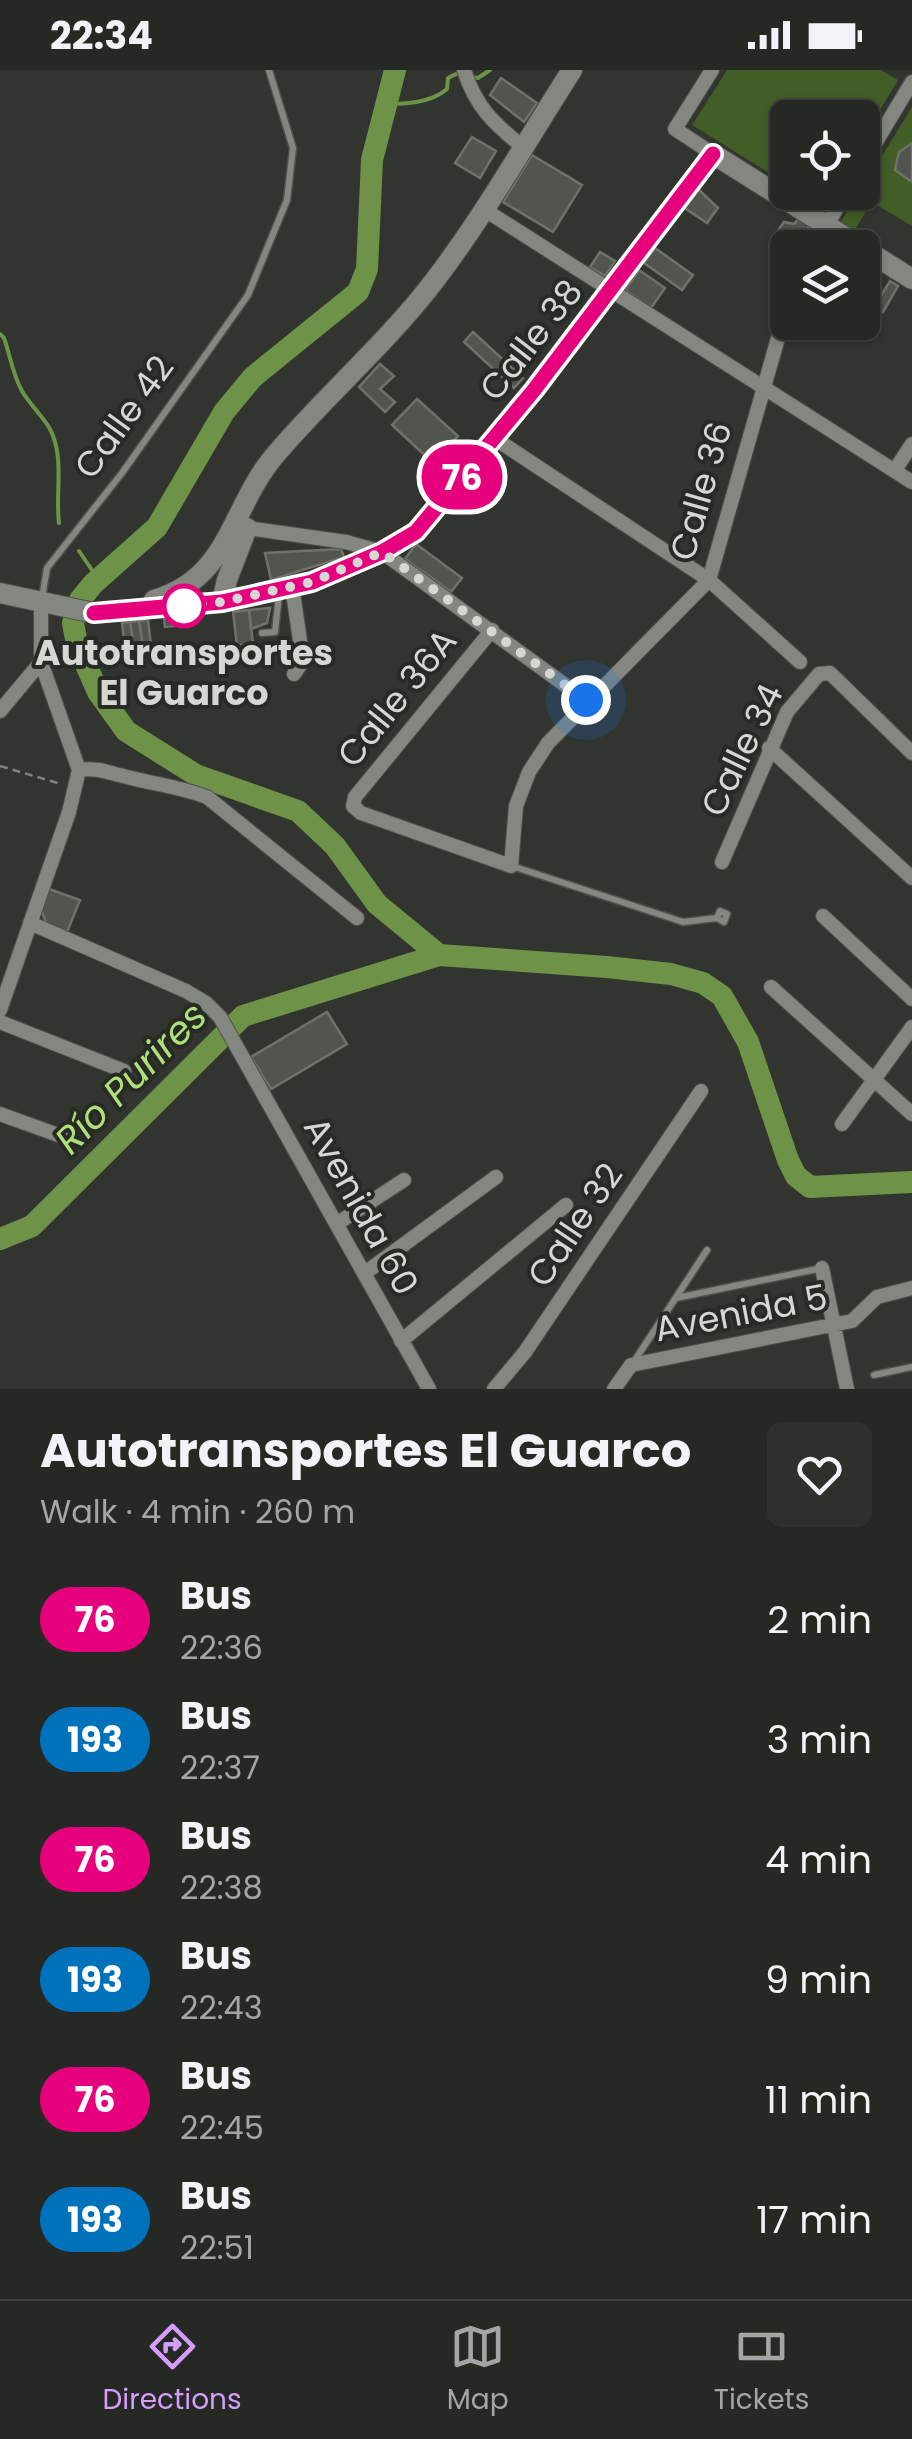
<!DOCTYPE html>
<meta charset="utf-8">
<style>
:root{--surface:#262823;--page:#2e302b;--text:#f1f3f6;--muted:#a4a6a6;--line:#424441;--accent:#d49cfb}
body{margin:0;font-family:Poppins,sans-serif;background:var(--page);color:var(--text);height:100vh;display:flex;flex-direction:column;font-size:38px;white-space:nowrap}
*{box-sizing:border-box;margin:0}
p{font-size:32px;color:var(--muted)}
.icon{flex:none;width:55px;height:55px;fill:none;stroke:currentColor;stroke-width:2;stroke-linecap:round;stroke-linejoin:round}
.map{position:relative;height:1319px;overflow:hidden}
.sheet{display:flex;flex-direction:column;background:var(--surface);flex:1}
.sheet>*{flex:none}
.badge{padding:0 20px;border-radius:32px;font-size:35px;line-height:65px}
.controls{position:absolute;left:770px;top:30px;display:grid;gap:20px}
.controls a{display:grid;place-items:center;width:110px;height:110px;border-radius:15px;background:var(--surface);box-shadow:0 2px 8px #0004,0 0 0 2px var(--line);font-size:50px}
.you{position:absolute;width:50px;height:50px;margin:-25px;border:8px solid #fff;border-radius:50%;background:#1a73e8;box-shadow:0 0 0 15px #1a73e833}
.map>.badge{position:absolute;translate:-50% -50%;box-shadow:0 0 0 5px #fff}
.round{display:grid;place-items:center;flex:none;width:105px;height:105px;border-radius:15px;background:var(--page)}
.overview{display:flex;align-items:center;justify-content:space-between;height:170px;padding:0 40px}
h1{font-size:48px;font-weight:700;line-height:75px}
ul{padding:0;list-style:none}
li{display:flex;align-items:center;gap:30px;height:120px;padding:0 40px}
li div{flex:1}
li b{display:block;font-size:38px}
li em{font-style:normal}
li .badge{min-width:110px;font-weight:700;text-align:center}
.status{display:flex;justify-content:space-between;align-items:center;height:70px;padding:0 50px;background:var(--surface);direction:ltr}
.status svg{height:28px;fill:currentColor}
.tab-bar{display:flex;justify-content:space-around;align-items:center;height:140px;border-top:2px solid var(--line);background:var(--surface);font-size:28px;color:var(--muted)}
.tab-bar a{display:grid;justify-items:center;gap:5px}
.tab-bar .selected{color:var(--accent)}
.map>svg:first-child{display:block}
.green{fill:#425d25}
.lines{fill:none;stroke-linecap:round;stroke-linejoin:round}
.stream{stroke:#6e9247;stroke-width:4}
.river{stroke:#6e9247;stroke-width:22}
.building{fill:#51554e;stroke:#6e726a;stroke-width:2.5}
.lane-casing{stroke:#4d514b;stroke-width:9}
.street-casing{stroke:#4d514b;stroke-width:16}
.secondary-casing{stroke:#4d514b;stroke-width:22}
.path{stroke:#80837d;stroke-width:2.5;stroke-dasharray:8 5;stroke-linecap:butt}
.lane{stroke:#838780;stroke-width:6}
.street{stroke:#838780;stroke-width:14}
.secondary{stroke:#838780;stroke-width:20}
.line-casing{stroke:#fff;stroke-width:22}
.line{stroke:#e6007e;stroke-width:15}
.walk{stroke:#d4d7d2;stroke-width:10;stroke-dasharray:0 18}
.stop-dot{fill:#fff;stroke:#e6007e;stroke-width:5}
.labels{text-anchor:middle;stroke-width:8;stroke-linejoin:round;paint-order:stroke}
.street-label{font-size:35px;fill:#d4d7d2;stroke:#282b25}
.stop-label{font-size:35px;font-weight:bold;fill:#d4d7d2;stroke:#282b25}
.water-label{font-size:38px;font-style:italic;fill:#afe17b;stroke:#282b25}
</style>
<div class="status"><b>22:34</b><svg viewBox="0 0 49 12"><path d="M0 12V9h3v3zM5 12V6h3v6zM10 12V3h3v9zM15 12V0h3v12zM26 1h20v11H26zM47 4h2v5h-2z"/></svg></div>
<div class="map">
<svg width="912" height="1319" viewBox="0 0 912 1319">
<rect width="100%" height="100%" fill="#32352f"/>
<!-- green -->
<path class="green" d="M727 0H881L898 10 863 68 862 48H788L787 114 692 55Z
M912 37V73L899 82 895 100 912 112V156L872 132 852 164 838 156 859 123 862 122 863 117Z"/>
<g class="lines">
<!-- stream -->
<path class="stream" d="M472 7 478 8 490 0
M385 34C405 34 431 33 447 19L448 8 456 4 463 5
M0 264 4 268C10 285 13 305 22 321 30 335 43 346 50 359 65 388 55 423 59 453
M79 481 98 509"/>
<!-- river -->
<path class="river" d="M395 0 372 90 367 199 358 222 253 307 224 342 157 457 93 514 80 530 73 553 77 574 98 622 126 661 196 705 298 741 335 776 377 834 439 885
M0 1169 32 1156 243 946 439 885 607 897 671 904 703 913 722 926 748 972 788 1090 796 1106 810 1117 912 1112"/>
</g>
<!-- building -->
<path class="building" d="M501 8 537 33 524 52 490 25Z
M472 67 496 81 480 108 455 93Z
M912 73V112L895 100 899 82Z
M532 85 582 115 553 162 503 132Z
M697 118 718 138 707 153 683 137Z
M798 149 810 155 799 171 779 159 784 152 794 154Z
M655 178 693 205 682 220 644 193Z
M600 182 615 191 605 206 590 197Z
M639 200 665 218 651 238 625 220Z
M890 211 898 216 883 242 874 237Z
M473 262 523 308 514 318 464 272Z
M380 294 394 306 380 319 395 332 385 342 359 317Z
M417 329 458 366 433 393 392 355Z
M416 474 462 508 451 522 405 489Z
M341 479 344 487 271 510 265 483Z
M270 538 267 553 251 559 249 540Z
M249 540 253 574 237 575 233 542Z
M184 546 185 555 165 557 164 548Z
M148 550 151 575 143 576 139 551Z
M139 551 143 576 134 577 130 552Z
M130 552 134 577 125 579 122 553Z
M49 819 80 830 67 862 46 853 41 839Z
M327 942 347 974 271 1019 251 987Z"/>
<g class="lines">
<!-- lane casing -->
<g class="lane-casing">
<path id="lane" d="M42 528 47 498 122 403 248 225 287 130 293 78 269 0
M262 563 275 562 279 525
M512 796 683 852 717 848 724 852 727 844 720 841 717 848
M676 1228 822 1198
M635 1290 707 1180
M874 1305 912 1297"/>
</g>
<!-- street casing -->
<g class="street-casing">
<path id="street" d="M464 0C476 37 493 53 523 77
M712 0 675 59 713 84
M862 95 912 12
M485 140 912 412
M814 178 846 122
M494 368 709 510 800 592
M895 400 912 374
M247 458 346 472 382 482 587 631
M292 516 303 591 294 604
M492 560 355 727 353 736 361 743 511 796 516 736 529 702 548 673 709 510 788 233
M0 641 41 592V534
M769 678 912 808
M79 700C99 697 108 703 127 707 154 714 180 717 207 727L357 848
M722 792 787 642 819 604 830 603 912 683
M823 846 912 929
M30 853 186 921 206 933 220 947 429 1319
M771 917 912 1044
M0 940 69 742 79 700 41 592
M0 952 124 1001
M0 1044 61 1066
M842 1054 912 957
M338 1153 404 1110
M822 1198 847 1319
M365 1203 496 1107
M401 1271 566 1135
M494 1319 525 1282 701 1021
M614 1319 631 1295 852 1251 877 1227 912 1218"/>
</g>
<!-- secondary casing -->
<g class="secondary-casing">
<path id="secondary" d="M0 523 94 543 222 532 312 512 382 482 416 462 534 319 713 84 912 209
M154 530C231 508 230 437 276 384 327 324 387 273 435 210 486 143 527 70 572 0
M222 532 227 510 247 458"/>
</g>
<!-- path -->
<path class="path" d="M0 696 61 714"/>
<!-- lane -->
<use href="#lane" class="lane"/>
<!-- street -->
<use href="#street" class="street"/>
<!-- secondary -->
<use href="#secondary" class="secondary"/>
</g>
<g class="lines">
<!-- line casing -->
<g class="line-casing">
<path id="line" d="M94 543 222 532 312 512 382 482 416 462 534 320 713 84"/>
</g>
<!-- line -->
<use href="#line" class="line"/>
<!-- walk -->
<path class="walk" d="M184 536 222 532 312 512 382 482 586 630"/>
</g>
<!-- markers -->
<circle class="stop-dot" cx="184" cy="536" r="20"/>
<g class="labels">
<!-- street labels -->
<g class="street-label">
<text transform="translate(531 270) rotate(-52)" y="12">Calle 38</text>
<text transform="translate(124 347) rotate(-54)" y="12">Calle 42</text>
<text transform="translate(701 421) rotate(-74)" y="12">Calle 36</text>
<text transform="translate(397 628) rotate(-51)" y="12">Calle 36A</text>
<text transform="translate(742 680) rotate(-64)" y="12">Calle 34</text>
<text transform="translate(361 1136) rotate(61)" y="12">Avenida 60</text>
<text transform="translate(575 1155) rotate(-56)" y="12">Calle 32</text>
<text transform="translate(741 1243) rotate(-11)" y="12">Avenida 5</text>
</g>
<!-- stop labels -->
<g class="stop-label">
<text x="184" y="595">Autotransportes<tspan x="184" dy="40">El Guarco</tspan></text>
</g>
<!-- water labels -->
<g class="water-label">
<text transform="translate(131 1008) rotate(-45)" y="13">Río Purires</text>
</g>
</g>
</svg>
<div class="controls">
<a><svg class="icon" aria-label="locate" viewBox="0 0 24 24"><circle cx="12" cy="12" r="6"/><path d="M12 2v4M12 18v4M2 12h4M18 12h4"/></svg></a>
<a><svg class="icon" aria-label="layers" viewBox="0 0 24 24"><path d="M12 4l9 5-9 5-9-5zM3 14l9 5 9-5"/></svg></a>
</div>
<div class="you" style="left:586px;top:630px"></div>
<b class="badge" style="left:462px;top:407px;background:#e6007e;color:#fff">76</b>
</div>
<section class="sheet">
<div class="overview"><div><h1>Autotransportes El Guarco</h1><p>Walk · 4 min · 260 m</p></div><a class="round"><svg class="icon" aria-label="heart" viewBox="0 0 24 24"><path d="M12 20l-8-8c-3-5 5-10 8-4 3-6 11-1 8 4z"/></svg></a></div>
<ul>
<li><span class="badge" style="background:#e6007e;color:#fff">76</span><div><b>Bus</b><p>22:36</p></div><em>2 min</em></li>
<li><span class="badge" style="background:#0072bc;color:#fff">193</span><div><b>Bus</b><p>22:37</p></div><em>3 min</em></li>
<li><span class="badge" style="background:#e6007e;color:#fff">76</span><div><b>Bus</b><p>22:38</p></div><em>4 min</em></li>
<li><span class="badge" style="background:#0072bc;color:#fff">193</span><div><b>Bus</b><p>22:43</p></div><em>9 min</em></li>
<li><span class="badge" style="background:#e6007e;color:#fff">76</span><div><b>Bus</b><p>22:45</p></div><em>11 min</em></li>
<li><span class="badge" style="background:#0072bc;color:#fff">193</span><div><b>Bus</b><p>22:51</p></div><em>17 min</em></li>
</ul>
</section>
<nav class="tab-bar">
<a class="selected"><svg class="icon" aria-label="directions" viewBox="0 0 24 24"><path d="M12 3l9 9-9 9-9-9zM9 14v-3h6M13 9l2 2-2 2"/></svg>Directions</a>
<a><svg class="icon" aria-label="map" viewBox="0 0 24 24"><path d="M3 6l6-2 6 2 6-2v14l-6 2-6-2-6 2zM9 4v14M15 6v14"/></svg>Map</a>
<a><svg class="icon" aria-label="tickets" viewBox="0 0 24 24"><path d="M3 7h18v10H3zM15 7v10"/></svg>Tickets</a>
</nav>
